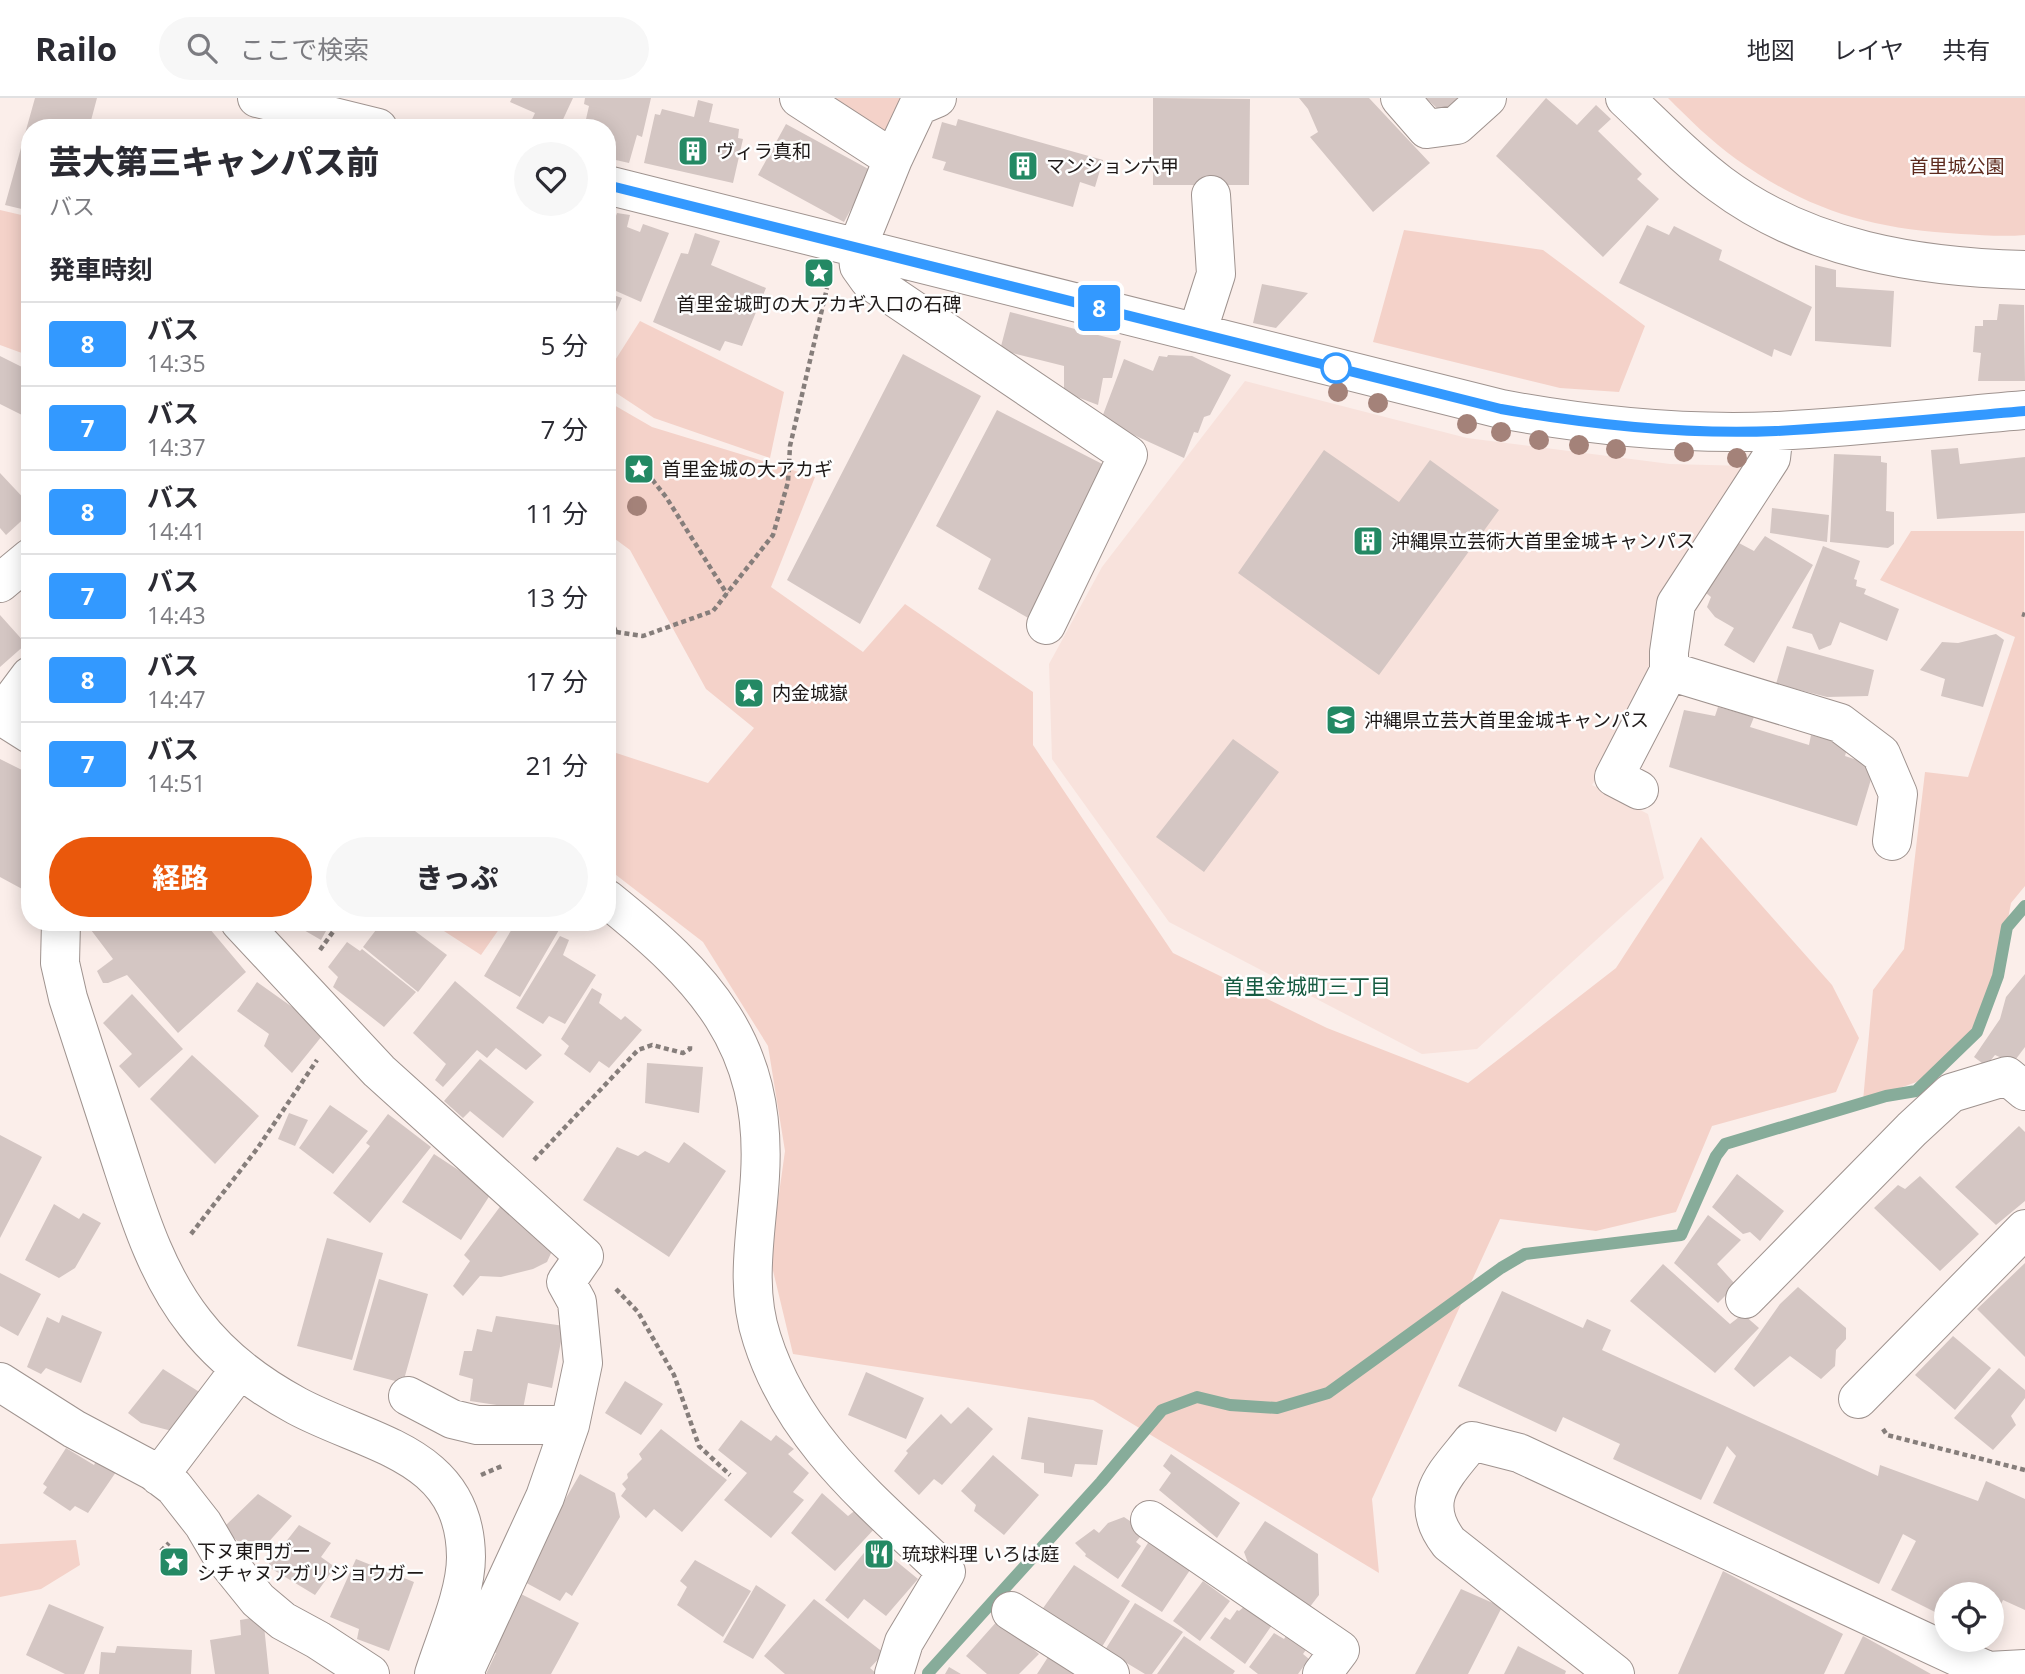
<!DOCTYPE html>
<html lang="ja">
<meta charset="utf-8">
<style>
:root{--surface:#fff;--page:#f7f7f7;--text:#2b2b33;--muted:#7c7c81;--line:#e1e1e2;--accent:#ea580c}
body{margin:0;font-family:"Open Sans","Noto Sans JP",sans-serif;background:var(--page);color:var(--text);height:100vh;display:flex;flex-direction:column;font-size:26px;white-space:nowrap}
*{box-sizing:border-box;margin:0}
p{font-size:23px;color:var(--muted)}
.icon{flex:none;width:38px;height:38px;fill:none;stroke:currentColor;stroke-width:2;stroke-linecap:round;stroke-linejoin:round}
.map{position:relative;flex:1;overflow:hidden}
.drawer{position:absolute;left:21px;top:21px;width:595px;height:812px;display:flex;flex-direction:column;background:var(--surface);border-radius:28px;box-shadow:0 4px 18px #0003}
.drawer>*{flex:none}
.badge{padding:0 14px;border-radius:5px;font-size:24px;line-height:46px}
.buttons{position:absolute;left:1934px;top:1484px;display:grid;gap:14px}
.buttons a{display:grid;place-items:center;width:70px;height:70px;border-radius:50%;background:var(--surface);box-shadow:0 4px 18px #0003;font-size:35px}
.map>.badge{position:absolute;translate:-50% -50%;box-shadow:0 0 0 4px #fff}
h2{padding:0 28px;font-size:26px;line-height:63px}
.round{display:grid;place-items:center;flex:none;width:74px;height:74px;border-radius:37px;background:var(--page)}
.head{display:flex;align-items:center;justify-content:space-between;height:119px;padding:0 28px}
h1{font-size:33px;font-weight:800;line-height:52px}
.cta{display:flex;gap:14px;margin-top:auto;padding:14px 28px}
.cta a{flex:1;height:80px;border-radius:42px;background:var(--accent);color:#fff;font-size:28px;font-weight:800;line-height:80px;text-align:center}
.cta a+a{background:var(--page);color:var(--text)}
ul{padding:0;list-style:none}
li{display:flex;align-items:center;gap:21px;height:84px;padding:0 28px;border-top:2px solid var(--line)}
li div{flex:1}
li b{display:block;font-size:26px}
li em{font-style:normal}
li .badge{min-width:77px;font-weight:700;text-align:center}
header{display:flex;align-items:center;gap:42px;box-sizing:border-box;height:98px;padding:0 35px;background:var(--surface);border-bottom:2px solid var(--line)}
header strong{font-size:33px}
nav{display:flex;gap:38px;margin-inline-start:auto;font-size:24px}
.search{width:490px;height:63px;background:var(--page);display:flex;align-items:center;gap:18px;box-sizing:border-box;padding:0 24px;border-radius:38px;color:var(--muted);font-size:26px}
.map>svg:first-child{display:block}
.built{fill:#f8e2dc}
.green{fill:#f4d2c9}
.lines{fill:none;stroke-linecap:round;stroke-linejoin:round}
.stream{stroke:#87ac9a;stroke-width:12}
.building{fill:#d4c6c3}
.minor-casing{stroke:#9f938f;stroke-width:40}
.path{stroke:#867e7b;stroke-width:4.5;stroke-dasharray:5 3.5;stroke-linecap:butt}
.minor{stroke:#fff;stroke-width:38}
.tree{fill:#a48279}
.line-casing{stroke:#fff;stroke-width:16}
.line{stroke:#39f;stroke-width:10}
.stop-dot{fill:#fff;stroke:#39f;stroke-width:3.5}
.labels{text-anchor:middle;stroke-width:5;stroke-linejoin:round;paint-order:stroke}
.poi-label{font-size:19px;fill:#1e1918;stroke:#fefefe;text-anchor:start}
.park-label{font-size:19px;fill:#5d2a1d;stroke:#fefefe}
.neighbourhood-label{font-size:21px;fill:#145a40;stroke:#fefefe}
</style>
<header>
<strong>Railo</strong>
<div class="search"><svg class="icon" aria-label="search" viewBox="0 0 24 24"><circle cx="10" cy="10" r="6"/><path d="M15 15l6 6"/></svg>ここで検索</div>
<nav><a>地図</a><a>レイヤ</a><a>共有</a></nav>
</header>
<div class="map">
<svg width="2025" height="1576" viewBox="0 0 2025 1576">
<rect width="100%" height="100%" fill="#fbeeea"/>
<!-- built -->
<path class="built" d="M1245 283 1467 340 1670 366 1748 368 1653 584 1592 687 1648 716 1664 780 1477 951 1422 956 1169 824 1052 661 1049 566 1102 469Z"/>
<!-- green -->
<path class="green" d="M815 0H930L895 52Z
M1668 0H2025V137C2003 139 1982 137 1961 136 1872 131 1809 113 1736 61 1711 43 1689 21 1668 0Z
M0 112 30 119V258L0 247Z
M1404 132 1543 152 1645 228 1619 294 1560 290 1373 244Z
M640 223 784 294 770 360 654 320 607 289V275Z
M607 303 652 329 815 379 771 489 863 554 905 506 1033 594V647L1173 855 1327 930 1468 985 1616 870 1701 739 1832 887 1859 940 1836 994 1712 1028 1676 1114 1596 1133 1500 1121 1372 1401 1379 1475 1093 1302 793 1256 770 1160 785 1053 768 948 703 844 607 770V652L708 685 754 630 706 591 630 452 607 435Z
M1911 433H2024L2025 788 2011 805 1992 905 1942 975 1863 1003 1873 892 1904 851 1925 674 1968 679 2015 539 1880 482Z
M430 824H504L481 857Z
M76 1442 80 1467 41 1491 0 1499V1446Z"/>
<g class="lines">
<!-- stream -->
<path class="stream" d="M928 1575 1101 1384 1162 1312 1197 1299 1230 1307 1277 1310 1328 1295 1501 1170 1525 1156 1681 1137 1716 1058 1725 1046 1886 998 1916 993 1977 934 1998 878 2007 829 2025 808"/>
</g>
<!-- building -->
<path class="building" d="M35 0H97L89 30H30V113L5 107Z
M512 0H573L559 30H528L535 15 510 4Z
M585 0H651L642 39 637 37 629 65 607 60V30H584L589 8 584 6Z
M1153 0 1250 1 1249 87H1153Z
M1299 0H1369L1430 65 1373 114 1310 39 1318 34 1308 11Z
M1426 0H1459L1441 14Z
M1546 0 1577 27 1596 7 1611 21 1598 33 1642 76 1637 81 1659 101 1603 159 1496 58Z
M698 2 713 6 709 24 739 31 738 40 743 41 733 85 644 65 655 16 660 17 662 11 694 19Z
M958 21 1103 62 1095 89 1080 84 1073 109 943 72 946 64 932 60 942 24 956 28Z
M786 26 872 73 844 124 758 77Z
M617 115 630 117 627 129 640 134 643 126 669 135 641 204 607 189V128L612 129Z
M1647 127 1669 137 1674 128 1722 152 1719 162 1812 209 1791 258 1774 251 1772 259 1619 185Z
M695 135 720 143 711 167 766 190 742 248 725 243 720 253 653 224 681 155 688 156Z
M1815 167 1836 172V189L1894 193 1891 249 1815 243Z
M1262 186 1308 195 1276 230 1253 225Z
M607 195 622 200 607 234Z
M1999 206 2024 207 2025 283H1978L1981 255 1973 254 1975 228H1983V222H1997Z
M1010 214 1121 243 1112 280H1103L1098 307 1064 294V268L1000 252Z
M903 256 981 298 860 526 787 482Z
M1168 257 1192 258 1231 277 1210 317 1204 319 1198 335 1194 334 1184 360 1101 322 1124 261 1153 273 1159 258 1167 259Z
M0 258 30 273V321L0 306Z
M997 312 1112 371 1037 525 978 491 991 461 936 428Z
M1958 350 1960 366 2025 359V415L1937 421 1931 352Z
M1324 352 1399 404 1430 362 1499 412 1379 577 1238 475Z
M1834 356 1881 358V364L1887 365 1886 413 1894 414V446L1888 450 1830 444Z
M0 375 30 407V415L6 437 0 430Z
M1772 410 1829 417 1827 444 1770 435Z
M1765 438 1813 467 1754 565 1724 547 1734 530 1715 519 1707 509 1711 499 1706 495 1737 444 1754 453Z
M1823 448 1860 463 1854 481 1857 482 1856 488 1866 491 1864 496 1899 511 1887 543 1840 524 1831 547 1819 552 1812 536 1792 530Z
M0 517 26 546 0 569Z
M1996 536 2004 542 1983 609 1941 598 1945 581 1920 572 1942 544 1958 545Z
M1787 548 1874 572 1868 598 1827 599 1776 586Z
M1718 609 1754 619 1750 629 1809 647 1811 637 1848 647 1845 658 1875 668 1857 728 1669 669 1684 612 1715 618Z
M1233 641 1279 674 1204 774 1156 739Z
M0 661 30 676 22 694 30 698V782L24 792 0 779Z
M88 824H204L246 874 178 935 127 877 108 885H103L97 873 113 861 88 828Z
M290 824H331L321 842Z
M382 824H403L447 857 418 894 363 849Z
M516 824 563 825 520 899 484 878Z
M560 838 569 842 563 857 596 877 565 926 549 918 543 926 516 910Z
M347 844 360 853 362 851 416 894 384 929 333 889 338 879 328 869Z
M2025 876V949L2013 965 1995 957 1986 968 1974 959 2000 921 2006 899Z
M455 883 542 957 526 972 496 950 487 960 477 952 443 989 435 982 446 966 413 935Z
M257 884 326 933 292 975 264 948 269 936 237 913Z
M592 890 602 896 599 905 621 922 625 918 642 932 609 970 599 963 590 975 564 956 569 948 561 941Z
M132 896 183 951 139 990 119 968 132 956 103 925Z
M192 957 259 1018 215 1066 150 1001Z
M480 961 534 1004 503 1040 470 1013 463 1020 444 1003Z
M647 965 703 969 699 1015 645 1005Z
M330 1007 368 1033 333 1076 299 1050Z
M289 1015 308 1022 295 1048 278 1041Z
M388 1016 431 1049 370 1125 333 1095 370 1048 366 1045Z
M2019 1028 2025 1034V1103L1996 1127 1955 1089Z
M0 1037 42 1059 0 1140Z
M684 1044 726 1073 669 1159 583 1102 617 1049 638 1058 645 1053 669 1065Z
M434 1056 492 1094 461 1142 402 1104Z
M1737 1076 1784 1113 1760 1143 1750 1134 1743 1136 1712 1109Z
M1920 1078 1979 1136 1940 1173 1874 1110 1898 1087 1905 1091Z
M54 1106 79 1121 83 1115 101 1125 75 1170 59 1180 25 1162Z
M502 1106 552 1153 547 1164 533 1171 501 1179 480 1178 463 1198 453 1188 470 1163 464 1157Z
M1708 1117 1741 1142 1717 1166 1736 1187 1718 1205 1674 1165Z
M327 1140 383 1155 352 1262 297 1248Z
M2025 1165V1259L1977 1211Z
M1663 1166 1730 1226 1743 1216 1759 1230 1715 1275 1630 1203Z
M0 1175 41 1196 18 1238 0 1228Z
M379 1181 428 1196 403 1285 353 1272Z
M1798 1189 1846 1230V1241L1836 1252 1835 1268 1821 1281 1790 1258 1754 1289 1734 1271 1780 1206Z
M1502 1193 1583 1230 1587 1221 1611 1232 1602 1252 1878 1378 1880 1367 1978 1403 1986 1383 2025 1401V1512L2003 1502 1992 1526V1496H1946V1508L1941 1517 1891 1492 1916 1443 1903 1436 1879 1486 1713 1405 1736 1358 1727 1348 1701 1402 1613 1361 1620 1346 1563 1319 1556 1334 1458 1288Z
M62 1217 102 1234 81 1285 46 1270 41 1276 27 1269 47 1219 59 1225Z
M496 1218 564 1228 552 1290 528 1285 523 1311 470 1303 473 1281 459 1277 464 1253H472L477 1231 492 1234Z
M1953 1238 1991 1270 1955 1312 1915 1277Z
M1999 1270 2025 1292V1300L2011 1318 2016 1327 1993 1352 1954 1320Z
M163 1271 201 1295 172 1333 141 1325 128 1315Z
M866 1274 924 1300 906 1341 848 1317Z
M625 1283 663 1306 641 1337 605 1315Z
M968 1309 993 1331 942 1387 934 1381 919 1397 894 1373 908 1355 906 1353 941 1316 951 1326Z
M1028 1319 1103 1332 1097 1367 1075 1366 1072 1379 1044 1375V1365L1021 1361Z
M741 1322 771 1343 776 1337 794 1351 788 1356 809 1375 793 1394 804 1402 771 1440 724 1402 747 1375 718 1352Z
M661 1331 727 1382 682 1434 654 1411 646 1420 621 1398 626 1391 622 1386 628 1380 627 1376 642 1361 639 1356Z
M66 1350 94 1367 96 1363 116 1374 88 1415 75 1408 70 1413 43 1395 47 1389 43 1386Z
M1171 1356 1240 1405 1217 1440 1159 1392 1171 1375 1163 1368Z
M993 1357 1039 1397 1004 1437 974 1413 976 1407 961 1393Z
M580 1376 615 1395 620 1419 572 1498 566 1494 560 1503 519 1481Z
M822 1395 848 1418 857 1411 877 1428 835 1473 791 1435Z
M258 1396 292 1418 255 1459 223 1430Z
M1124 1419 1145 1433 1136 1444 1141 1448 1118 1481 1085 1458 1086 1456 1075 1445 1094 1431 1099 1435 1108 1425Z
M1265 1423 1318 1456 1319 1497 1309 1510 1251 1473 1244 1454Z
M299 1427 331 1445 321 1459 335 1469 315 1497 267 1468Z
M1153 1437 1194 1466 1162 1514 1121 1488Z
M873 1444 918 1481 886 1518 864 1501 848 1521 825 1502Z
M356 1461 414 1484 389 1553 357 1541 359 1531 330 1519Z
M695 1462 751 1493 723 1539 677 1507 687 1489 680 1483Z
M1074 1467 1130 1503 1100 1552 1041 1513Z
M1723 1473 1843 1536 1824 1576H1678Z
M1203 1483 1230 1503 1200 1543 1173 1523Z
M756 1487 786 1507 753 1561 723 1544Z
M1461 1491 1502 1509 1468 1576H1415Z
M519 1495 579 1525 551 1576H486L496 1555 490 1552Z
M814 1501 884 1555 870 1570 877 1576H785L764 1558Z
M1135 1505 1183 1534 1152 1576H1145L1105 1552Z
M49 1506 104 1529 84 1576H65L26 1557Z
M1245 1508 1272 1527 1245 1566 1210 1540 1225 1519 1230 1522 1237 1512 1239 1513Z
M263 1518 269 1576H215L210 1542 241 1537 240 1522Z
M999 1521 1039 1556 1019 1576H987L966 1558Z
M1290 1532 1310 1546 1303 1556 1309 1561 1298 1576H1258L1249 1569 1274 1535 1284 1541Z
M1184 1538 1235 1573 1233 1576H1157Z
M1863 1538 1931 1576H1844Z
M117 1548 192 1552 191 1576H99L101 1554 115 1555Z
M1518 1548 1566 1573 1565 1576H1504Z
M1050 1556 1080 1576H1037Z
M949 1569 961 1576H945Z"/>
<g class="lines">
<!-- minor casing -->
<g class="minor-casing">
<path id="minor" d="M257 0 378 30
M799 0 893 61 857 150 859 168 869 182 1128 357 1046 527
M1400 0 1427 31 1457 27 1487 0
M1625 0C1656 29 1686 61 1720 86 1808 152 1918 169 2025 172
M893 61 918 8 937 0
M607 87 1501 311C1592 328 1683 337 1776 333 1859 329 1942 319 2025 312
M1197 235 1216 176 1211 97
M1774 333 1771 360 1676 506 1669 554V573L1840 625 1881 656 1898 696 1892 743
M0 485 30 460
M0 617 30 636
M1 617 30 578
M1639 692 1614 679 1669 573
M607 801C704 879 768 945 760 1078 757 1133 744 1187 762 1241 794 1342 872 1403 946 1474L904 1544 894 1576
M61 824 60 865 68 900C85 952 102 1005 119 1057 138 1115 156 1176 195 1225 222 1260 258 1287 297 1308 370 1347 465 1355 466 1459 466 1495 445 1541 434 1576
M240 824 379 973 584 1158 566 1184 577 1204 583 1265 570 1327 545 1399 466 1570V1576
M1745 1201 1912 1031 1951 995 2007 978 2025 993
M0 1284 74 1331 153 1373 174 1389 203 1426 220 1455 258 1502 283 1523 318 1542 370 1576
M408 1298 452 1321 477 1327H570
M1858 1301 2025 1131
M159 1378 240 1271
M1150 1422 1340 1552 1322 1576
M1011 1513 1110 1576
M1615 1576 1449 1445C1416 1402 1445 1377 1472 1343L1519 1355 1988 1573 2025 1571"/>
</g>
<!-- path -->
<path class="path" d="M647 375 666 399 727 496
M607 513 616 534
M2022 516 2025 517
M616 534 643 538 713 513 773 437 788 384 790 348 827 190
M607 550 616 534
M320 852 340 824
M534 1062 638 952 652 947 683 955 690 951V946
M191 1136 257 1051 317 962
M616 1191 638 1214 674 1277 699 1348 730 1377
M1883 1331 1887 1337 2025 1372
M481 1377 502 1368
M161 1453 169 1445"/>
<!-- minor -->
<use href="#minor" class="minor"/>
</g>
<!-- trees -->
<g class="tree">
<circle cx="1338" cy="294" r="10"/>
<circle cx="1378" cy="305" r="10"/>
<circle cx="1467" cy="326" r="10"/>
<circle cx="1501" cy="334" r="10"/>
<circle cx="1539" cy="342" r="10"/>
<circle cx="1579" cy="347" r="10"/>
<circle cx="1616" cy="351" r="10"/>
<circle cx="1684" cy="354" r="10"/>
<circle cx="1737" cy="360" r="10"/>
<circle cx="637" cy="408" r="10"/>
</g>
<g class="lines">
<!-- line casing -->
<g class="line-casing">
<path id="line" d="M607 87 1501 311C1592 327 1683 337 1776 333 1859 329 1942 320 2025 313"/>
</g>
<!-- line -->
<use href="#line" class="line"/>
</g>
<!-- icons -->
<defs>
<g id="building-square" transform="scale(1.575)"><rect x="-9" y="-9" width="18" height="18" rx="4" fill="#248964" stroke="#fefefe"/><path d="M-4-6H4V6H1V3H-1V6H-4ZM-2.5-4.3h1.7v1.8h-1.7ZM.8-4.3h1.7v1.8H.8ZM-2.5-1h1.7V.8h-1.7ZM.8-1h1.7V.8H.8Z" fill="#fff"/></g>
<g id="sight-square" transform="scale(1.575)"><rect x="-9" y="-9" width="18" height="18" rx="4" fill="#248964" stroke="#fefefe"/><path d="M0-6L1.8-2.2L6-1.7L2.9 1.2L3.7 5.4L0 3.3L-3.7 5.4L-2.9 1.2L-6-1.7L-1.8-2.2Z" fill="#fff"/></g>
<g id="university-square" transform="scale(1.575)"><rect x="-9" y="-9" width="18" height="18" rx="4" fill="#248964" stroke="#fefefe"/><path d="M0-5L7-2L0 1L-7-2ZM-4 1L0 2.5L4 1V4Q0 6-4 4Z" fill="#fff"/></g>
<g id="restaurant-square" transform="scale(1.575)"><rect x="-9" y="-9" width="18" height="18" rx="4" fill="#248964" stroke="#fefefe"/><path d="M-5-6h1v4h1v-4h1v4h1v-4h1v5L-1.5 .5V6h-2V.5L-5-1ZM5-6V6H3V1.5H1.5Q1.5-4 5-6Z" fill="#fff"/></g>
</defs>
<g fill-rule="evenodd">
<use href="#building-square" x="693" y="53"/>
<use href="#building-square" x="1023" y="68"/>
<use href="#sight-square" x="819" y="175"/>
<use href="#sight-square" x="639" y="371"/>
<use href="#building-square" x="1368" y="443"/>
<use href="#sight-square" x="749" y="595"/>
<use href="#university-square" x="1341" y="622"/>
<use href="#restaurant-square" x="879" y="1456"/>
<use href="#sight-square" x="174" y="1464"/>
</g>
<!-- markers -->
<circle class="stop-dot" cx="1336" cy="270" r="14"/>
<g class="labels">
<!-- poi labels -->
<g class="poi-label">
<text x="716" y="60">ヴィラ真和</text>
<text x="1046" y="75">マンション六甲</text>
<text x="819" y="213" text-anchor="middle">首里金城町の大アカギ入口の石碑</text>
<text x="662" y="378">首里金城の大アカギ</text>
<text x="1391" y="450">沖縄県立芸術大首里金城キャンパス</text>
<text x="772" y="602">内金城嶽</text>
<text x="1364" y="629">沖縄県立芸大首里金城キャンパス</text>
<text x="197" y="1460">下ヌ東門ガー<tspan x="197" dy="22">シチャヌアガリジョウガー</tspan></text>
<text x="902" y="1463">琉球料理 いろは庭</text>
</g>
<!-- park labels -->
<g class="park-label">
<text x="1957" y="75">首里城公園</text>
</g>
<!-- neighbourhood labels -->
<g class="neighbourhood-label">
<text x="1307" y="896">首里金城町三丁目</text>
</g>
</g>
</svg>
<div class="buttons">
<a><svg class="icon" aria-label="locate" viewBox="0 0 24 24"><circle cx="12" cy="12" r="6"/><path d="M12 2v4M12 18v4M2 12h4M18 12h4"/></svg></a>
</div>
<b class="badge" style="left:1099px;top:210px;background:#39f;color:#fff">8</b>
<section class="drawer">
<div class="head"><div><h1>芸大第三キャンパス前</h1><p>バス</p></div><a class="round"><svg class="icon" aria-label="heart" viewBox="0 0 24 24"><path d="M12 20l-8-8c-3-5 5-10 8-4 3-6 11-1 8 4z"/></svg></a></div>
<h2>発車時刻</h2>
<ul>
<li><span class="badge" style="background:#39f;color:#fff">8</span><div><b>バス</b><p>14:35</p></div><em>5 分</em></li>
<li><span class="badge" style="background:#39f;color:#fff">7</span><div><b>バス</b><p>14:37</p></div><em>7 分</em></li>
<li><span class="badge" style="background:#39f;color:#fff">8</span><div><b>バス</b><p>14:41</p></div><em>11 分</em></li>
<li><span class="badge" style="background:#39f;color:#fff">7</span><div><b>バス</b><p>14:43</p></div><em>13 分</em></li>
<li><span class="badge" style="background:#39f;color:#fff">8</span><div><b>バス</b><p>14:47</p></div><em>17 分</em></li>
<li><span class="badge" style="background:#39f;color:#fff">7</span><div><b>バス</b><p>14:51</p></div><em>21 分</em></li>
</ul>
<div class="cta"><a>経路</a><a>きっぷ</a></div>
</section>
</div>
